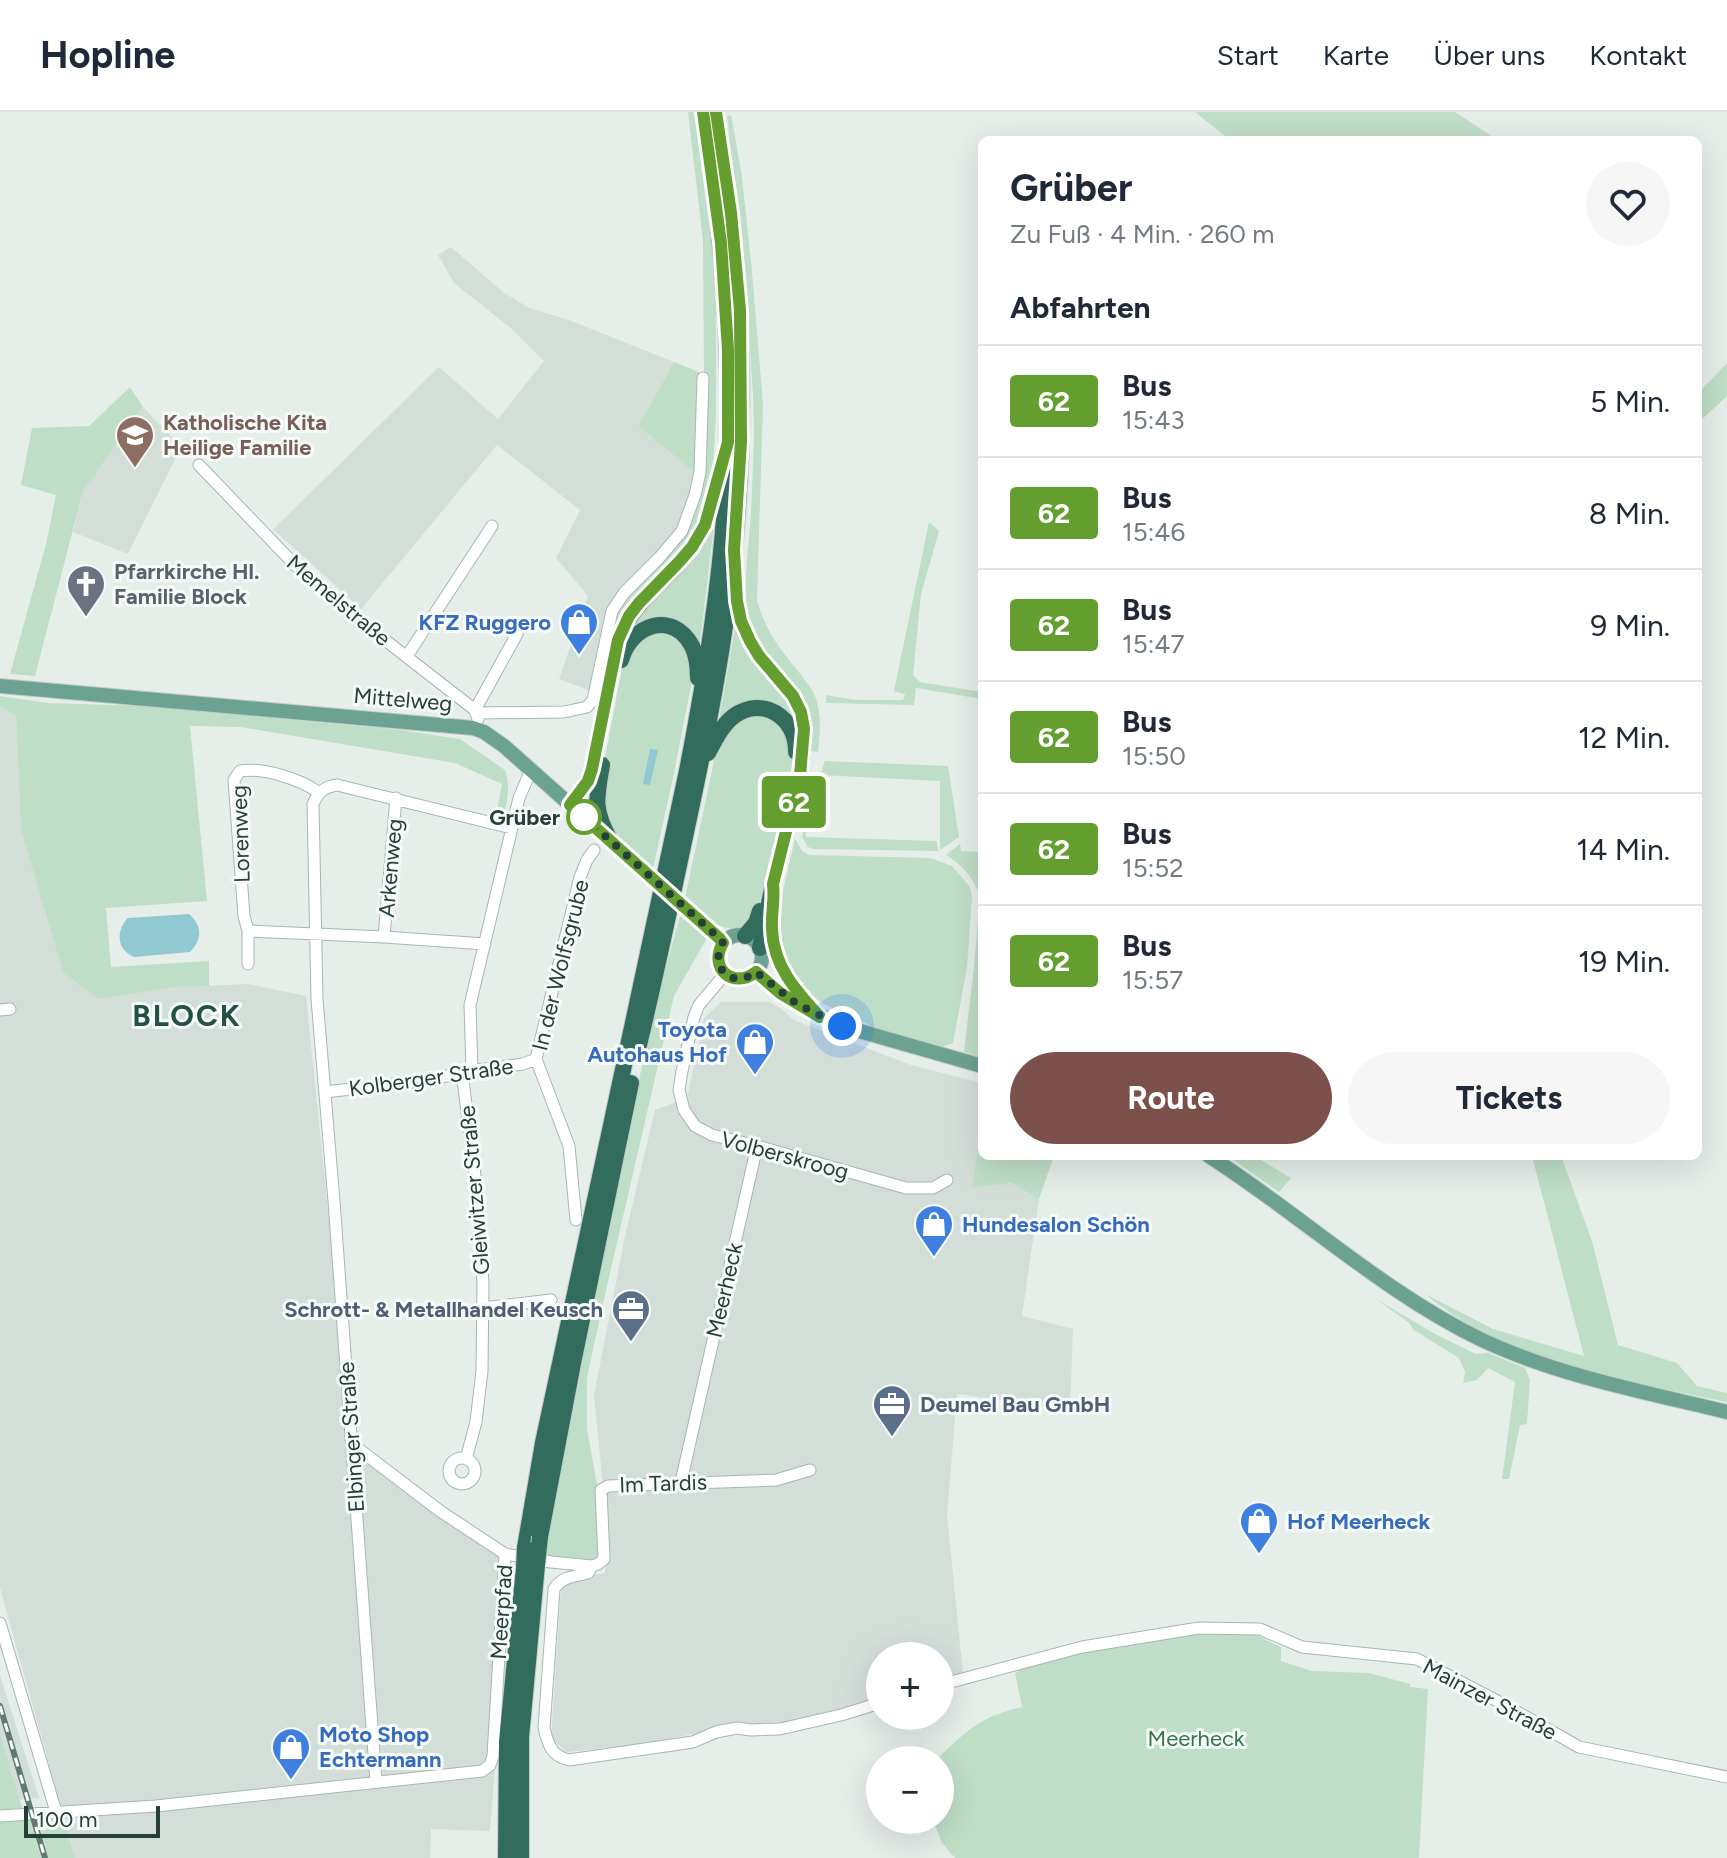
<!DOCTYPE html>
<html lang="de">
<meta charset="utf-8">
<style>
:root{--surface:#fff;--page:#f6f6f7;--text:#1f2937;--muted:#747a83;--line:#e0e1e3;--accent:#7c504b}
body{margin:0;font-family:Figtree,sans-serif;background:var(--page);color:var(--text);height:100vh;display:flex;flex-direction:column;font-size:30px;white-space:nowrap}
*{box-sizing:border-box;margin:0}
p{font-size:26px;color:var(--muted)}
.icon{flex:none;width:44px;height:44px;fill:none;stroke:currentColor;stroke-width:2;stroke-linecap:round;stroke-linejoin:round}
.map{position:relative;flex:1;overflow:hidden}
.sheet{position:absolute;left:978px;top:24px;width:724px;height:1024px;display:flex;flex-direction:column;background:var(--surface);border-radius:12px;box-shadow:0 8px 32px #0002}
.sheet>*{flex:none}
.badge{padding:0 16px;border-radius:6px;font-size:28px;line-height:52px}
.buttons{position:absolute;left:866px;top:1530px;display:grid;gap:16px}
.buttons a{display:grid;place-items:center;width:88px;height:88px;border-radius:50%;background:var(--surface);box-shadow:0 8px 32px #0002;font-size:40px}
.scale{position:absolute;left:24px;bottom:20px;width:136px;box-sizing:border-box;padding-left:8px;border:4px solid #254038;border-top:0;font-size:22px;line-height:28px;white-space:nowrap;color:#254038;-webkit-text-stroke:6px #f6faf8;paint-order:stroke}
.you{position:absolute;width:40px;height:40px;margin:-20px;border:6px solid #fff;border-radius:50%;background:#1a73e8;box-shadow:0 0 0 12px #1a73e833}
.map>.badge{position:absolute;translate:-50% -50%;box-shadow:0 0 0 4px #fff}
h2{padding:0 32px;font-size:30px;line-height:72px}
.round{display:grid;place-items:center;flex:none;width:84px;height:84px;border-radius:42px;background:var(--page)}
.headline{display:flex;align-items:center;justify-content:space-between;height:136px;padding:0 32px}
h1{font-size:38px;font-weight:700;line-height:60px}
.button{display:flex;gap:16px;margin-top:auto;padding:16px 32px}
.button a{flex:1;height:92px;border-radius:48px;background:var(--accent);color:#fff;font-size:32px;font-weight:700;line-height:92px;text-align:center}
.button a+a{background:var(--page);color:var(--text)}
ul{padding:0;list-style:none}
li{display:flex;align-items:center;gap:24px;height:112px;padding:0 32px;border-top:2px solid var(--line)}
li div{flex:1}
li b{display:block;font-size:30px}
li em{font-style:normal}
li .badge{min-width:88px;font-weight:700;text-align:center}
header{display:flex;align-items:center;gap:48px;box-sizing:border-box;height:112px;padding:0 40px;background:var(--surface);border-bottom:2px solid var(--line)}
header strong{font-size:38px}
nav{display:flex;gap:44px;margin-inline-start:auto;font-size:28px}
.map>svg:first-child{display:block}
.built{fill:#d4ded9}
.green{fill:#bfdec7}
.water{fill:#90c9d1}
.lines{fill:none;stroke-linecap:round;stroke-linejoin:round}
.minor-casing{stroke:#a8b6b1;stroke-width:13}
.major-casing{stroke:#c2cac7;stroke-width:16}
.highway-casing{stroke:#c2cac7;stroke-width:18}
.minor{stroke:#fff;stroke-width:11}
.major{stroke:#6ca292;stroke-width:14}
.highway{stroke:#316c5d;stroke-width:16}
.rail-casing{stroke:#607b73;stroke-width:6}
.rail{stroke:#f6faf8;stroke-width:3;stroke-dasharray:9;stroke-linecap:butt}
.major-bridge-casing{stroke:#c2cac7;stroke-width:16;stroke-linecap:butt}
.highway-bridge-casing{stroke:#c2cac7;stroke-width:18;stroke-linecap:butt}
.major-bridge{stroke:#6ca292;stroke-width:14}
.highway-bridge{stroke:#316c5d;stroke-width:16}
.line-casing{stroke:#fff;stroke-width:18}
.line{stroke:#639e2e;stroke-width:12}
.walk{stroke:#254038;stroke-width:8;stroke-dasharray:0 14.4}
.stop-dot{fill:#fff;stroke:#639e2e;stroke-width:4}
.labels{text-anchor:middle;stroke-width:6;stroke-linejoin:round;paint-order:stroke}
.education-label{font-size:22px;font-weight:bold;fill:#785e54;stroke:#f6faf8;text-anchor:start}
.worship-label{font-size:22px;font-weight:bold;fill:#5b616d;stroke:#f6faf8;text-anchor:start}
.street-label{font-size:22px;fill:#254038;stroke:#f6faf8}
.shop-label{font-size:22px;font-weight:bold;fill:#366cbe;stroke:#f6faf8;text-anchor:start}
.stop-label{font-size:22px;font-weight:bold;fill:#254038;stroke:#f6faf8;text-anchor:end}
.service-label{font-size:22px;font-weight:bold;fill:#4e5e75;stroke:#f6faf8;text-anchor:end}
.park-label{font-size:22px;fill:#307648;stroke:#f6faf8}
.district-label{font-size:30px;font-weight:bold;letter-spacing:2px;fill:#215244;stroke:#f6faf8}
</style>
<header>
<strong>Hopline</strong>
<nav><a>Start</a><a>Karte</a><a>Über uns</a><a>Kontakt</a></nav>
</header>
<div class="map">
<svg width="1727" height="1746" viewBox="0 0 1727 1746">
<rect width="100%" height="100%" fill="#e6eeea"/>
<!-- built -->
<path class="built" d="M451 135 503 180 529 196 569 208 674 250 638 314 697 361 680 418 594 580 559 567 588 484 556 446 580 398 497 333 361 497 273 417 439 255 498 307 544 249 513 218 454 171 438 143Z
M143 295 181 335 128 442 73 420 83 379Z
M0 593 16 605 21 719 63 860 174 875 248 872 306 884 352 1332 440 1399 512 1440 490 1719 431 1717 430 1746H75L0 1476Z
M721 890H770L782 897 794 908 911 953 982 971V1015L971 1076 1011 1071 1039 1087 1022 1204 1073 1217 1070 1298 957 1282 947 1403 963 1562 940 1568V1544H880V1585L781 1613H743L640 1632 567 1640 551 1627 561 1476 575 1467 605 1461 609 1436 594 1283 625 1124 655 998 687 986 704 906Z
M0 1563 39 1686 0 1689Z
M38 1706 48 1746H41L30 1707Z"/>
<!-- green -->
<path class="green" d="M688 0H697L716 160V301L712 373 692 424 614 527 607 505 680 418 697 362 638 314 674 250 704 262 703 129Z
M1195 0H1455L1490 23 1488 28H1230Z
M731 3 742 65 752 160 763 292 757 487C763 514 777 533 793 553 801 563 810 573 815 584 822 602 820 622 818 640L810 639 811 623 773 550 761 534 752 517 746 499V461L751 402 754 324 753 283 742 123 727 4Z
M1727 251V284L1698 311V281Z
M130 275 143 295 83 379 35 564 10 562 46 432 56 383 21 373 32 316 89 314Z
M715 405 699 539 684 518 626 522Z
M929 410 939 419 921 482 913 563 920 570 982 580V587L916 576 914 593 826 591V583L856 588H903L905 582 894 579Z
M736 511 792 595 798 619 777 594 718 614Z
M657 519 677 526 691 547 692 569 674 661 653 757 625 733 607 712 600 673 623 550 633 531Z
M0 584 48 591 147 594 400 618 460 627 505 658C510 670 508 689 504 701L496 704 502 672 455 651 241 615 190 614 207 789 106 796 111 855 209 849V874L174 875 99 887 63 860 21 719 16 605 0 593Z
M764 602 785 616 793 643 792 655 759 793 743 816C717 821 703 802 685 786L715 644 730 615 746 604Z
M825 649 948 654 959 725 940 738V669L820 663Z
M806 706V725L937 729 938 739 813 737 808 735 802 725Z
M795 727 802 739 809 743 931 746 952 754 970 775 972 785 967 855 953 931 943 935 876 916 820 890 796 869 783 843 777 810 779 795Z
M960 732 961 739 982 740V766L978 779C971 763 961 752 946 743Z
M680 804 707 826 674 884 604 1187 587 1266V1317L598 1378 602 1443 592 1450 544 1445 577 1253 654 899Z
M978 808 979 930 982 931V945L964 940 974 855Z
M982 1015V1044H1054L1039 1087 1011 1071 971 1076Z
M1228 1044H1254L1291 1066 1279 1080Z
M1532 1044H1561L1592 1129 1618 1233 1677 1251 1697 1274 1727 1281V1290C1624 1268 1508 1251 1425 1182L1493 1217 1584 1244Z
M1376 1187 1435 1222 1476 1242 1488 1241 1525 1256 1530 1268 1527 1312 1520 1313 1509 1367H1502L1515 1270 1488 1256 1477 1268 1463 1271 1465 1260 1459 1246 1414 1218 1408 1210Z
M1246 1518 1281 1535V1549L1312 1559 1369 1561 1410 1572V1575L1428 1577 1419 1746H955L942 1731 933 1708H940V1648H937V1647C967 1618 981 1604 1022 1595L1015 1561C1047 1547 1082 1540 1117 1534 1160 1526 1202 1519 1246 1518Z
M0 1622 22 1696 0 1698Z
M38 1706 64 1707 75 1746H48Z
M30 1707 41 1746H0V1709Z"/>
<!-- water -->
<path class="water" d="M650 637 658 638 650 673 643 672Z
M189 802C203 814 202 827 190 840L134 845C116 838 116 818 128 806Z"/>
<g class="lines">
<!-- minor casing -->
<g class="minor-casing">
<path id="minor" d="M199 353 294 452 349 500 475 598 478 607
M407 544 492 414
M475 598 517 522
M477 601 564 600 587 595 593 588 612 499 624 481 659 446 682 419 695 383 700 360 703 266
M248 819 384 825 485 832
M384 825 396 686
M248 852V819L244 804 234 668 240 659C262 655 300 667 318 680
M725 862 699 893 694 905 682 959 679 978 684 998 695 1014 712 1023 757 1034 906 1076H933L947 1068
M0 898 10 897
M472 959 470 893 519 686 531 658
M462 960 478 1088 483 1172 482 1259 476 1310 466 1347
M325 980 431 968 462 960 523 952 536 947
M576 1108 569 1034 536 947 580 765 587 748 594 738
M483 1196 551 1188
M352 1332 440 1399 505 1442 551 1450 592 1454
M449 1359a13 13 0 1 1 26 0a13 13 0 1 1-26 0Z
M810 1358 776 1368 608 1374 601 1378 604 1447 598 1452 592 1454 588 1461C575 1464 561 1465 554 1477L544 1616C548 1632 551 1644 569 1648L693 1630 716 1620 737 1616 751 1618 780 1617 841 1603 880 1591
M681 1370 757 1034
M0 1511 56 1700
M940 1573 1082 1535 1199 1516 1260 1517 1302 1535 1417 1547 1505 1593 1579 1635 1727 1665
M376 1670 334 1089 317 887 313 692C318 680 324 675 337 673L512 716
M0 1704 156 1694 482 1659 490 1653 493 1644 505 1442"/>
</g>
<!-- major casing -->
<g class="major-casing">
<path id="major" d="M0 574 473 616 484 620 504 634 648 762
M686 797 723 831
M718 845a22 22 0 1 1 44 0a22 22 0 1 1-44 0Z
M756 860 797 892 842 914 982 954
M1209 1044C1301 1103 1383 1180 1482 1228 1559 1264 1645 1280 1727 1300"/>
</g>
<!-- highway casing -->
<g class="highway-casing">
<path id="highway" d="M736 478 738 499 744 518 759 544 793 584 801 600 804 617 800 663 773 772 760 836
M621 548C631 512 673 498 692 534 697 544 698 555 698 566
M708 641C715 628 722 613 734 604 763 583 797 606 796 640
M602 653C596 687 593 697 610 728
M570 693 588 669 592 657 618 528C636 484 668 470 693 434 708 412 713 388 719 363
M772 806C769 848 793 876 820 905
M745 824 756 811 760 799
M639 933C656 862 671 791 686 720 706 627 725 534 734 440 749 293 741 145 716 0
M540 1425 573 1251 631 971
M525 1436 543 1331 687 659C705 566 721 472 726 376 733 250 723 125 703 0
M506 1746 507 1630 524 1456
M521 1746V1625L537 1452"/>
</g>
<!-- minor -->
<use href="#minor" class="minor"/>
<!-- major -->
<use href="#major" class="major"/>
<!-- highway -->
<use href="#highway" class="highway"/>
<!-- rail casing -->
<g class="rail-casing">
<path id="rail" d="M0 1594 45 1746"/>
</g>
<!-- rail -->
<use href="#rail" class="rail"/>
<!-- major-bridge casing -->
<g class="major-bridge-casing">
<path id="major-bridge" d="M648 762 686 797"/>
</g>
<!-- highway-bridge casing -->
<g class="highway-bridge-casing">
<path id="highway-bridge" d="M537 1452 540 1425
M524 1456 525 1436"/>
</g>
<!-- major-bridge -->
<use href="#major-bridge" class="major-bridge"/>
<!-- highway-bridge -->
<use href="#highway-bridge" class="highway-bridge"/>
</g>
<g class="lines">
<!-- line casing -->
<g class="line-casing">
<path id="line" d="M703 0 721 131 728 238V330L705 413 692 435 679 450 639 491 629 504 618 528 592 657 588 669 570 693 719 826 723 831C708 856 733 878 756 860L780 881 820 905C796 879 773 854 772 817 771 802 775 788 773 772L800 663 804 617 801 600 793 584 759 544 750 529 741 509 737 489 734 438 741 330 740 198 731 101 716 0"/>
</g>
<!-- line -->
<use href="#line" class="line"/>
<!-- walk -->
<path class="walk" d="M584 705 719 826 723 831C708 856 733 878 756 860L797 892 842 914"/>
</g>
<!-- icons -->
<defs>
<g id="school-pin" transform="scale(2)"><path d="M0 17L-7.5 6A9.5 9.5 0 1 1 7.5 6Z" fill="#8d6e63" stroke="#f6faf8"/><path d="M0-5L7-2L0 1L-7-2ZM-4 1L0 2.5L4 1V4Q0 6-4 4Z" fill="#fff"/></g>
<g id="church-pin" transform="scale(2)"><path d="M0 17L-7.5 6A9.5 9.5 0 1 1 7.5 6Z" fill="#6b7280" stroke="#f6faf8"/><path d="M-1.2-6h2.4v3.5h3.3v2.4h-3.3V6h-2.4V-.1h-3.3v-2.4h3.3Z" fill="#fff"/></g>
<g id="shop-pin" transform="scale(2)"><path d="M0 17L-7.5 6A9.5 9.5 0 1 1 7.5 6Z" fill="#3f7fe0" stroke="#f6faf8"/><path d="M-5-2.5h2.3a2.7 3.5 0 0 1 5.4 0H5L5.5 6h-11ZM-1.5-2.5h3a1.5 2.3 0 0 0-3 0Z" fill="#fff"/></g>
<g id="office-pin" transform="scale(2)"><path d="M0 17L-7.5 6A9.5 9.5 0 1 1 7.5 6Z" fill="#5c6f8a" stroke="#f6faf8"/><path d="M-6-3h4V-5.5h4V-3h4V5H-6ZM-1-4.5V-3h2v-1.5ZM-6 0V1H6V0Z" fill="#fff"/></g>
</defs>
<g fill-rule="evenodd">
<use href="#school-pin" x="135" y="323"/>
<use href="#church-pin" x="86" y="472"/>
<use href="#shop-pin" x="579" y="510"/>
<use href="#shop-pin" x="755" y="930"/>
<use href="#shop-pin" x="934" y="1112"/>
<use href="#office-pin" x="631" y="1197"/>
<use href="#office-pin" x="892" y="1292"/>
<use href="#shop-pin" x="1259" y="1409"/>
<use href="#shop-pin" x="291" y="1635"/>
</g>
<!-- markers -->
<circle class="stop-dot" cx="584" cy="705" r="16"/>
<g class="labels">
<!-- education labels -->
<g class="education-label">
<text x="163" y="318">Katholische Kita<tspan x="163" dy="25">Heilige Familie</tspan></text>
</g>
<!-- worship labels -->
<g class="worship-label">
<text x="114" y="467">Pfarrkirche Hl.<tspan x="114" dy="25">Familie Block</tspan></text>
</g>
<!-- street labels -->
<g class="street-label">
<text transform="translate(339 488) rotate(40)" y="8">Memelstraße</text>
<text transform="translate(403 587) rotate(5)" y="8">Mittelweg</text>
<text transform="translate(240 722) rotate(-92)" y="8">Lorenweg</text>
<text transform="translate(390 756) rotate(-85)" y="8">Arkenweg</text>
<text transform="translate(560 853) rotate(-76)" y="8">In der Wolfsgrube</text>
<text transform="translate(431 965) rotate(-8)" y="8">Kolberger Straße</text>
<text transform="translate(785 1043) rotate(15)" y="8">Volberskroog</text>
<text transform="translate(474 1078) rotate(-95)" y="8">Gleiwitzer Straße</text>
<text transform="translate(724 1178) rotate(-77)" y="8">Meerheck</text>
<text transform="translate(351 1325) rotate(-94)" y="8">Elbinger Straße</text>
<text transform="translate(663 1371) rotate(-2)" y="8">Im Tardis</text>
<text transform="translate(501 1500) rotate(-86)" y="8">Meerpfad</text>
<text transform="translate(1490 1587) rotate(28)" y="8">Mainzer Straße</text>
</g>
<!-- shop labels -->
<g class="shop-label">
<text x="551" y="518" text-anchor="end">KFZ Ruggero</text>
<text x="727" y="925" text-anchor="end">Toyota<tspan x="727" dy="25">Autohaus Hof</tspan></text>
<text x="962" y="1120">Hundesalon Schön</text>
<text x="1287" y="1417">Hof Meerheck</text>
<text x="319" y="1630">Moto Shop<tspan x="319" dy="25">Echtermann</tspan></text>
</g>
<!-- stop labels -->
<g class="stop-label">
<text x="560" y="713">Grüber</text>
</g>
<!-- service labels -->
<g class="service-label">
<text x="603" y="1205">Schrott- &amp; Metallhandel Keusch</text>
<text x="920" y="1300" text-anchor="start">Deumel Bau GmbH</text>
</g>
<!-- park labels -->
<g class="park-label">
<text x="1196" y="1634">Meerheck</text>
</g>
<!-- district labels -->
<g class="district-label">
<text x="187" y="914">BLOCK</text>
</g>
</g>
</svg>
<div class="buttons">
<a>+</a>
<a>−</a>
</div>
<div class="scale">100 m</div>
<div class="you" style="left:842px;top:914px"></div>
<b class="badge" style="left:794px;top:690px;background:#639e2e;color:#fff">62</b>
<section class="sheet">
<div class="headline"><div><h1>Grüber</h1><p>Zu Fuß · 4 Min. · 260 m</p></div><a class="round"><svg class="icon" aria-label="heart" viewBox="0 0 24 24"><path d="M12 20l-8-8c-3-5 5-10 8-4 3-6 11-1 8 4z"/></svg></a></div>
<h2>Abfahrten</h2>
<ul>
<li><span class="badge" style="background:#639e2e;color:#fff">62</span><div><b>Bus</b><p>15:43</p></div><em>5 Min.</em></li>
<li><span class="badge" style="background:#639e2e;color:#fff">62</span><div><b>Bus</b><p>15:46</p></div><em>8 Min.</em></li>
<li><span class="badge" style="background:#639e2e;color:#fff">62</span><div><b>Bus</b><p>15:47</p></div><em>9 Min.</em></li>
<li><span class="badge" style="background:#639e2e;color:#fff">62</span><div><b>Bus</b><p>15:50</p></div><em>12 Min.</em></li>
<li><span class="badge" style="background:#639e2e;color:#fff">62</span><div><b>Bus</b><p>15:52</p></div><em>14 Min.</em></li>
<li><span class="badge" style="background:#639e2e;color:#fff">62</span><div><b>Bus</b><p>15:57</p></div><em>19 Min.</em></li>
</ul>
<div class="button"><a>Route</a><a>Tickets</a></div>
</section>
</div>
